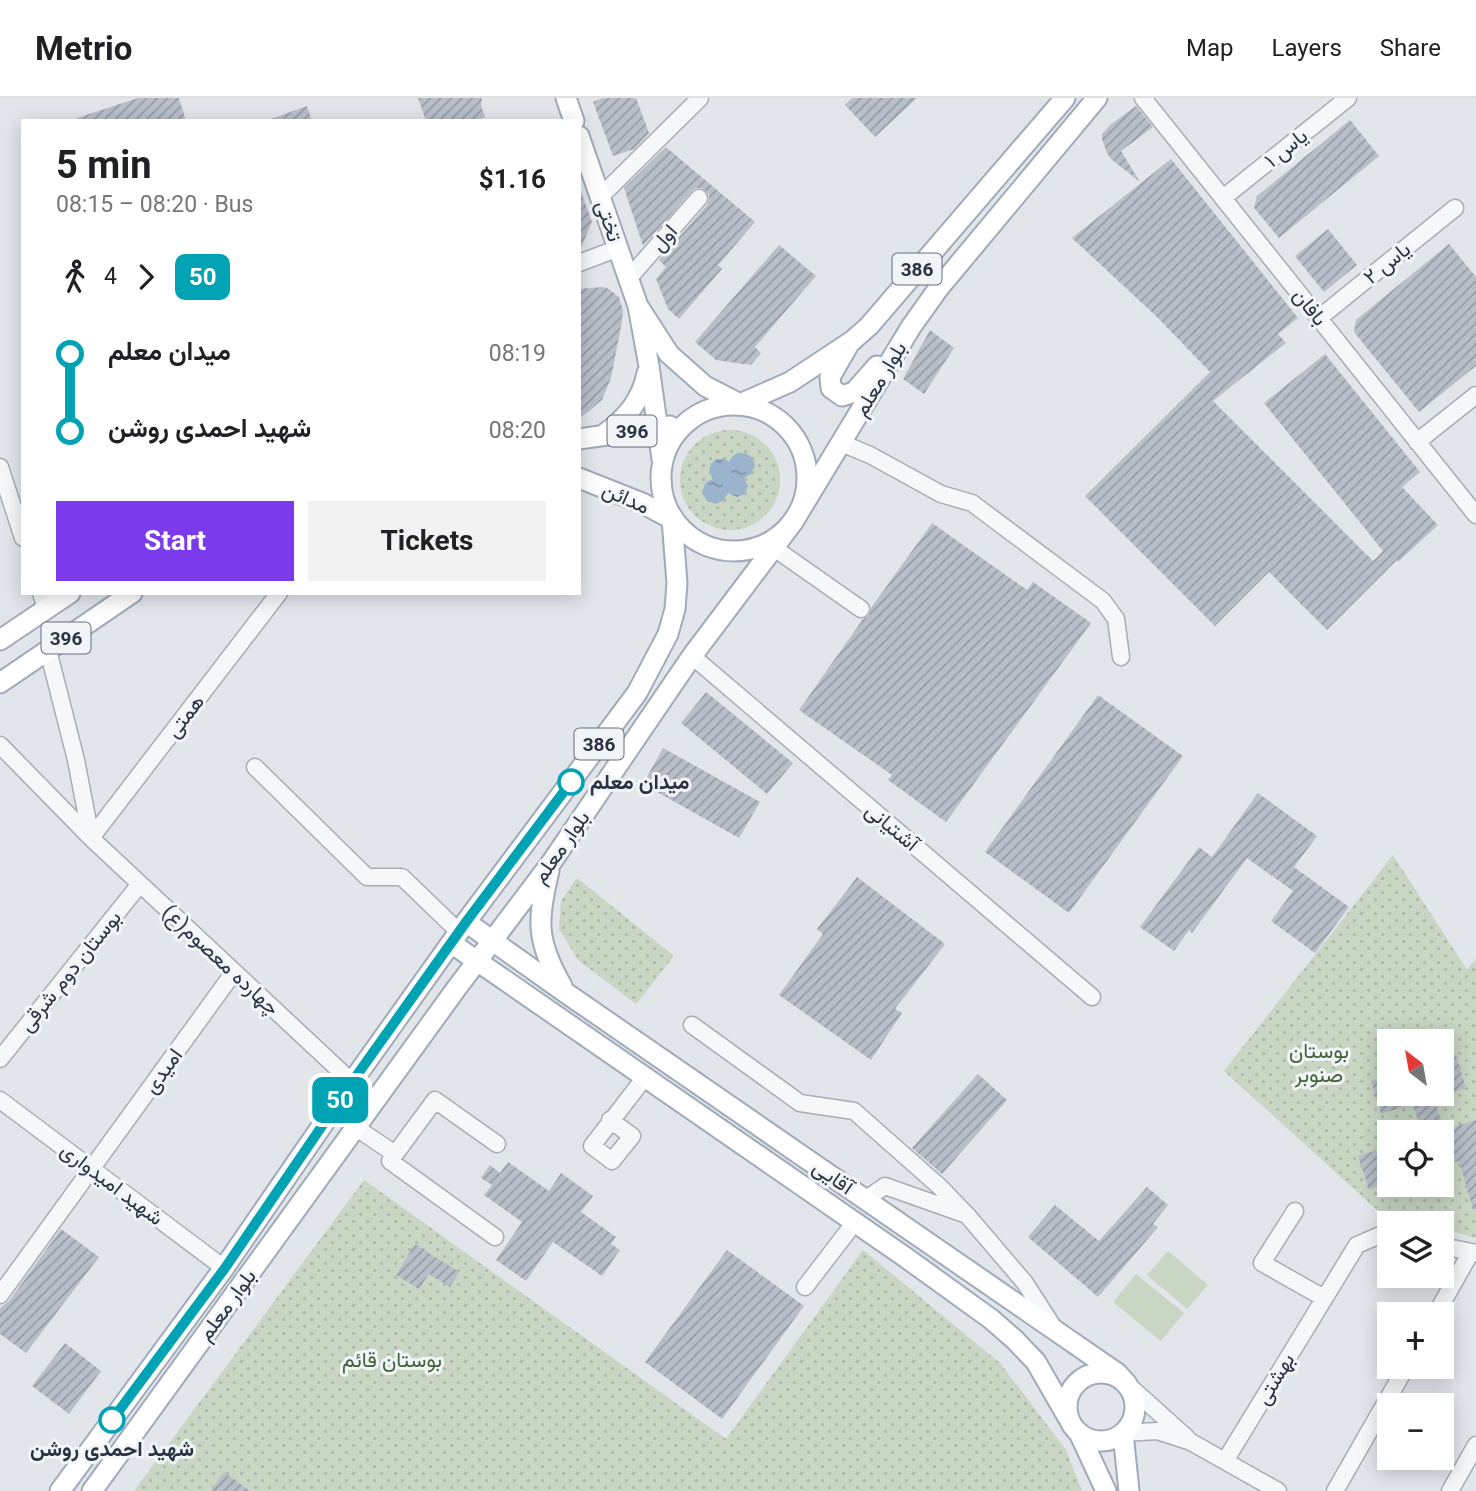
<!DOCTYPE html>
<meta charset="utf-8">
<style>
:root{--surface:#fff;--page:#f2f2f2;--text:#202124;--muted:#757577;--line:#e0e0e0;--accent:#7c3aed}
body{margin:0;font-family:Roboto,Vazirmatn,sans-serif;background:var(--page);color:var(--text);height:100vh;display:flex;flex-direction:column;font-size:26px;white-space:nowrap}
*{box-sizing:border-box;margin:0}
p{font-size:23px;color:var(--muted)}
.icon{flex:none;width:38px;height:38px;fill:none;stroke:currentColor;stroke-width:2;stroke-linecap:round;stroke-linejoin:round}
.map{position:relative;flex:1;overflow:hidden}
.drawer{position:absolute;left:21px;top:21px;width:560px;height:476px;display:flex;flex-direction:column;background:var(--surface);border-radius:0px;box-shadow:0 4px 18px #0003}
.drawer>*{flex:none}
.badge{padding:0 14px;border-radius:10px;font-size:24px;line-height:46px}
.needle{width:46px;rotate:329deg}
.controls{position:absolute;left:1377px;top:931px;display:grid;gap:14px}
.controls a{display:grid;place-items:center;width:77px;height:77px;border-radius:0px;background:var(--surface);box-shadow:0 4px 18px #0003;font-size:35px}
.map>.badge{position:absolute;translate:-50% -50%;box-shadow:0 0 0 4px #fff}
.legs{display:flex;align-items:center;gap:10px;height:77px;padding:0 35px;font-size:23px}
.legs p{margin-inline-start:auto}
.headline{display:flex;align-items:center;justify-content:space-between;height:119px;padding:0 35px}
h1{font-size:38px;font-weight:700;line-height:52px}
.cta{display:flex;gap:14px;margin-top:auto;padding:14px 35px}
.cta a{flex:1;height:80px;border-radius:0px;background:var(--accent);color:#fff;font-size:28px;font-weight:700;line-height:80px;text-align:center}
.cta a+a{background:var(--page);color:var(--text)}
ul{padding:0 35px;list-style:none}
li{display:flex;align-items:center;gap:24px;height:77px;font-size:26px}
li i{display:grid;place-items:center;width:10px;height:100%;margin:0 9px;background:currentColor}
li i::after{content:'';width:18px;height:18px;margin:-9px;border:5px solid;border-radius:50%;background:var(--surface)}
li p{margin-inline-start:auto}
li:first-child i{background:linear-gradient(#0000 50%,currentColor 0)}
li:last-child i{background:linear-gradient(currentColor 50%,#0000 0)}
header{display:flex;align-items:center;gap:42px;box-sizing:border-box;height:98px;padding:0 35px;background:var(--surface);border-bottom:2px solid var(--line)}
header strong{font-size:33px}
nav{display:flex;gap:38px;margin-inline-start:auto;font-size:24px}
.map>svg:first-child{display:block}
.grass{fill:url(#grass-dots);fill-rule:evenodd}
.garden{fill:#c8d6c3}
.water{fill:url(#water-ripples)}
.building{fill:url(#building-hatch)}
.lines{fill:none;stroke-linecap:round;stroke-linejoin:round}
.minor-casing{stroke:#a7adb6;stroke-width:19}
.major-casing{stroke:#a0aab8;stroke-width:23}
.minor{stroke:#f5f7f9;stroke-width:16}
.major{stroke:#fff;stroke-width:19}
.line-1-casing{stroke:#fff;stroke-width:16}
.line-1{stroke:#00a3b4;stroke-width:10}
.stop-1-dot{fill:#fff;stroke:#00a3b4;stroke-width:3.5}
.labels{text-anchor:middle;stroke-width:6;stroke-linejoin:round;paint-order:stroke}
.shield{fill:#f2f5f8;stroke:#656d7a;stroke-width:2}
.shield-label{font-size:19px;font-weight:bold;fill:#293344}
.street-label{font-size:21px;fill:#293344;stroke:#f2f5f8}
.stop-label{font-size:21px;font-weight:bold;fill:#293344;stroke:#f2f5f8;text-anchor:start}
.park-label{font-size:21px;fill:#3e6135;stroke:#f2f5f8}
</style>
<header>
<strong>Metrio</strong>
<nav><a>Map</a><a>Layers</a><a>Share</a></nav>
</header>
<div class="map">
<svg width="1476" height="1393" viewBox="0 0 1476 1393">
<defs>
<pattern id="grass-dots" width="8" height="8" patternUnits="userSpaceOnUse" patternTransform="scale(1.75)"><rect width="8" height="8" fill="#c8d6c3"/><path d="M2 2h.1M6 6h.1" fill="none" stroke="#acb8a9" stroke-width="1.8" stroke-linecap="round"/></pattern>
<pattern id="water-ripples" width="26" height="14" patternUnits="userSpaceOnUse" patternTransform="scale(1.75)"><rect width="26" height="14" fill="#9bb4cd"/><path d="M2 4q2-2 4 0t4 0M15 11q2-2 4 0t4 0" fill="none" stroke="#7e93a8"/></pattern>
<pattern id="building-hatch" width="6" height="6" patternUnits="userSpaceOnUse" patternTransform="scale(1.75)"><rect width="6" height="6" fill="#b9bfc9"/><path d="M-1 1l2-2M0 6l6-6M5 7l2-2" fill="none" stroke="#969ca5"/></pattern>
</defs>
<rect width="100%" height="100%" fill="#e2e6eb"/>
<!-- grass -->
<path class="grass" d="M680 382a50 50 0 1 1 100 0a50 50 0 1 1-100 0Z
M1393 757 1467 872 1476 861V1140L1442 1130V1125H1424L1377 1112 1224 973ZM1390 943H1442V996H1390ZM1390 1034H1442V1087H1390Z
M577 780 674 858 636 906 578 862 559 831 561 803Z
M364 1082 726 1341 863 1152 1000 1265 1066 1352 1082 1393H134Z"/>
<!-- garden -->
<path class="garden" d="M1168 1153 1208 1187 1187 1211 1147 1177Z
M1136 1176 1184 1215 1161 1243 1113 1204Z"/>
<!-- water -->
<path class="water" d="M737 355C747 354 752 358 755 367L751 376 744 380 748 388 745 396 737 399 728 395 724 402 716 406 707 403 702 394 706 384 713 381C708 373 708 366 717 361H725L729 364 733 358Z"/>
<!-- building -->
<path class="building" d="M138 0H179L186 23H77V20Z
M418 0H482L481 8 485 19 476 23H426Z
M603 0H636L649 35 634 51 613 58 593 4Z
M852 0H917L875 39 845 7Z
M307 8 312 23H271V21Z
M1136 8 1153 29 1121 53 1140 84 1111 61 1107 55 1102 41V36L1110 27Z
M1350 22 1379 58 1279 140 1254 110 1257 98Z
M666 49 755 124 718 167 722 171 679 221 668 211 656 181 666 169 659 162 707 107 709 101V96L702 90H696L692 93 643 148 624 90Z
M1171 61 1298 220 1278 236 1286 245 1213 303 1373 463 1383 453 1264 305 1325 256 1420 374 1402 389 1438 427 1398 464 1397 462 1327 532 1269 474 1215 528 1085 398 1210 274 1157 219 1072 140Z
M579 94H581L592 124 579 154Z
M1328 131 1357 167 1324 194 1295 158Z
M1449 146 1476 179V268L1419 314 1354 234 1356 222Z
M779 147 816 178 755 249 761 255 751 267 716 262 695 244Z
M603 189 609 191 619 199 623 212 622 223 611 280 602 302 579 321V191Z
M930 232 954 250 924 296 903 281Z
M932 425 1027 492 1033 484 1091 525 946 724 888 682 892 677 799 612 863 521 869 518 871 510Z
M706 594 793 665 767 696 681 625Z
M1098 597 1183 658 1069 815 985 754Z
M663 650 760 704 739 740 643 686Z
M1258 695 1317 738 1294 769 1349 809 1315 855 1271 823 1293 793 1247 760 1192 835 1189 832 1174 853 1140 829 1199 749 1212 759Z
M857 779 945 846 895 911 902 915 871 962 779 897 823 836 817 831Z
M1456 957 1466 990 1442 998V961Z
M978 976 1007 1002 942 1076 912 1050Z
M1390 977V996H1438L1439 999 1434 1000 1444 1032 1476 1022V1111H1473L1459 1063 1442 1068V1034H1421L1413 1006 1381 1016 1371 983Z
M1390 1048V1085L1369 1091 1358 1058Z
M508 1064 549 1093 561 1075 593 1098 581 1114 616 1139 611 1146 620 1152 602 1178 553 1144 526 1183 496 1162 522 1124 484 1097 492 1087 481 1080 490 1067 500 1075Z
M1147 1089 1168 1107 1153 1126 1158 1129 1098 1199 1028 1139 1055 1107 1099 1143Z
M61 1131 99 1159 26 1255 0 1236V1210L9 1203Z
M415 1146 459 1174 450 1189 429 1176 419 1191 396 1177Z
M727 1152 804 1208 722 1321 645 1264Z
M65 1245 101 1273 69 1316 32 1288Z
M224 1374 250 1393H211Z"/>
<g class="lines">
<!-- minor casing -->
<g class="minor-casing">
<path id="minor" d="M1143 0 1476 417
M601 98 700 0
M1223 100 1348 0
M579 165 619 150
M629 180 699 100
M1319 220 1455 110
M1417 344 1476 297
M841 345 870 357 941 396 972 405 1103 503 1116 521 1121 559
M0 369 23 440
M774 450 861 511
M41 495 46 511
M48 552 76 662 91 740
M692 558 1092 899
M0 647 91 740 352 984
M255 669 367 779H402L459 834
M91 740 279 495
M692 927 800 1005 854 1013 940 1089 967 1117
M0 961 140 786
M0 1002 224 1170
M610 1022 632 1038 612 1063 592 1048 645 979
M355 1029 395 1056
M866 1101 885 1088 967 1117 1025 1185 1052 1227
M1295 1113 1262 1165 1324 1200
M495 1139 390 1063 435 1002 497 1046
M1442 1148 1476 1155
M805 1189 855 1124
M0 1197 234 874
M1436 1216 1471 1154
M1127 1286 1187 1340
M1123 1335 1157 1333 1191 1344 1278 1393
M1225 1363 1357 1147 1385 1135 1390 1136
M1335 1393 1406 1269
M1450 1393 1476 1347"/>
</g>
<!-- major casing -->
<g class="major-casing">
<path id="major" d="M566 0 574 23
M579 38 638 208 649 268 662 361
M638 208 669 256 705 288 740 306 790 284 852 243 869 228 1065 0
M849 246 830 279 831 290 842 298 854 294 877 268
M661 380a73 73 0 1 1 146 0a73 73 0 1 1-146 0Z
M603 337C625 322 642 302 647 275
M579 341 670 328
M0 542 70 495
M0 585 132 495
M549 773C537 822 536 843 562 888
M466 824 566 895 1117 1275 1127 1286
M451 845 905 1159 991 1221 1014 1241 1036 1264 1067 1318
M1067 1309a34 34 0 1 1 68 0a34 34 0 1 1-68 0Z
M1123 1335 1129 1393
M1080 1337 1106 1393
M60 1393 224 1170 352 984 466 824 637 595 668 536 675 511 677 485 672 421 642 405 579 380
M92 1393 456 891 551 765 692 558 793 424 911 229 938 191 1097 0"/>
</g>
<!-- minor -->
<use href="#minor" class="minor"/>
<!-- major -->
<use href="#major" class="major"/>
</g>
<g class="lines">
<!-- line-1 casing -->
<g class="line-1-casing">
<path id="line-1" d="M112 1322 225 1170 352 984 466 824 571 684"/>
</g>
<!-- line-1 -->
<use href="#line-1" class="line-1"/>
</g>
<!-- markers -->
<g class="stop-1-dot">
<circle cx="571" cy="684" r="12"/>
<circle cx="112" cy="1322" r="12"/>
</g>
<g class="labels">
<!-- shield labels -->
<g class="shield">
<rect x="892.5" y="155.5" width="49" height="31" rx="5"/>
<rect x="607.5" y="317.5" width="49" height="31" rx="5"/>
<rect x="41.5" y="524.5" width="49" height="31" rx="5"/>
<rect x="574.5" y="630.5" width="49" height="31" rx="5"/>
</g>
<g class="shield-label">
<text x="917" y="178">386</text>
<text x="632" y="340">396</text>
<text x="66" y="547">396</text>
<text x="599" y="653">386</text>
</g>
<!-- street labels -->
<g class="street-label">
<text transform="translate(1286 50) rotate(-39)" y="7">یاس ۱</text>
<text transform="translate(609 123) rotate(71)" y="7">تختی</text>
<text transform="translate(664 140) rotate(-49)" y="7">اول</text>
<text transform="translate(1387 165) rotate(-39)" y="7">یاس ۲</text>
<text transform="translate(1310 209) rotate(51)" y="7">بافان</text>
<text transform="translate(880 281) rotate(-59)" y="7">بلوار معلم</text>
<text transform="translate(626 400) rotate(24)" y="7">مدائن</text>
<text transform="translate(185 618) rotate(-52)" y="7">همتی</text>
<text transform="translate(892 729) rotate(40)" y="7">آشتیانی</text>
<text transform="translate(561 749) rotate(-55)" y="7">بلوار معلم</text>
<text transform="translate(221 862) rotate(43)" y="7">چهارده معصوم(ع)</text>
<text transform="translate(70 873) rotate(-51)" y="7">بوستان دوم شرقی</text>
<text transform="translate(163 973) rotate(-54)" y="7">امیدی</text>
<text transform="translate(833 1079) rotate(35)" y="7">آقایی</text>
<text transform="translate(112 1086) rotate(37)" y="7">شهيد امیدواری</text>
<text transform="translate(227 1207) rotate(-54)" y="7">بلوار معلم</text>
<text transform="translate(1275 1281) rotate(-59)" y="7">بهشتی</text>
</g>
<!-- stop labels -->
<g class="stop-label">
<text x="590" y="691">میدان معلم</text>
<text x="112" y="1358" text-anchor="middle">شهید احمدی روشن</text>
</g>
<!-- park labels -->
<g class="park-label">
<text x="1319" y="960">بوستان<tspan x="1319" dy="24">صنوبر</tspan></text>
<text x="392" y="1269">بوستان قائم</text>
</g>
</g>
</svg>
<div class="controls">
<a><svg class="needle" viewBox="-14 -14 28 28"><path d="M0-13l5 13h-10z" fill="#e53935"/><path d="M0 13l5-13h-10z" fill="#757577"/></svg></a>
<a><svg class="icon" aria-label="locate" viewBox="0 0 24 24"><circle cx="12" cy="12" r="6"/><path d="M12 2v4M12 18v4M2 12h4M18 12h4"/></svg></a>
<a><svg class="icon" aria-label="layers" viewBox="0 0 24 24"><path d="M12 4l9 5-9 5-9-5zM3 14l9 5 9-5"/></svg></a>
<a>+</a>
<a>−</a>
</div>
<b class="badge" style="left:340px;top:1002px;background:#00a3b4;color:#fff">50</b>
<section class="drawer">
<div class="headline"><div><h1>5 min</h1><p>08:15 – 08:20 · Bus</p></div><b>$1.16</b></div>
<div class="legs"><svg class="icon" aria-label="walk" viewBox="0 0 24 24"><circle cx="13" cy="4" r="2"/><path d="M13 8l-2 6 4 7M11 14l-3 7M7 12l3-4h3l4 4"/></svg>4<svg class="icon" aria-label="forward" viewBox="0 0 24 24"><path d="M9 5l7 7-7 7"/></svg><b class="badge" style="background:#00a3b4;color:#fff">50</b></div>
<ul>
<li><i style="color:#00a3b4"></i><b>میدان معلم</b><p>08:19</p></li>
<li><i style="color:#00a3b4"></i><b>شهید احمدی روشن</b><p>08:20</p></li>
</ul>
<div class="cta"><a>Start</a><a>Tickets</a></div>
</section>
</div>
